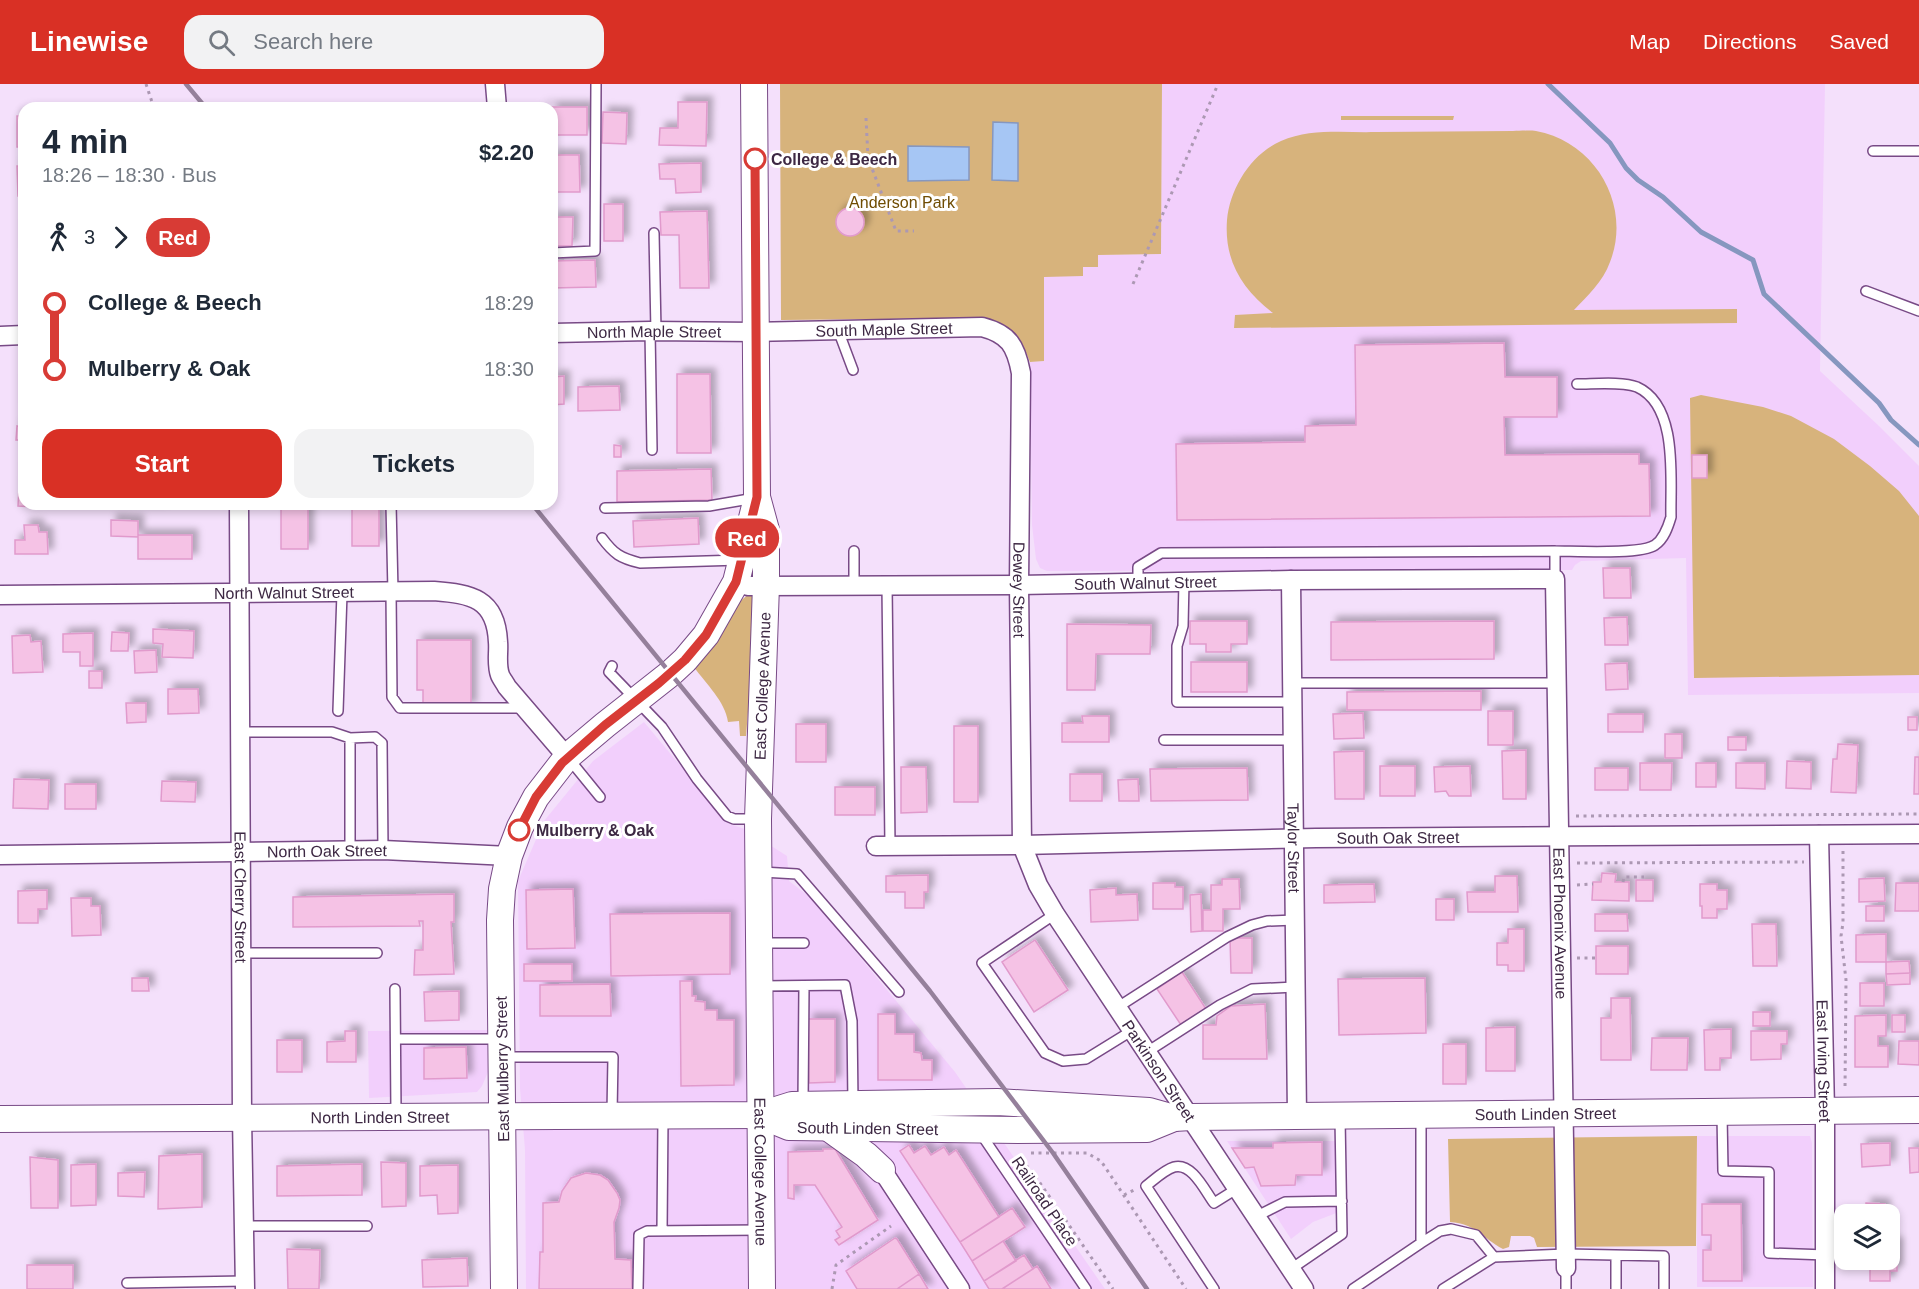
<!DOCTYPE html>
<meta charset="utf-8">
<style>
:root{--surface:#fff;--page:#f2f2f3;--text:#1f2937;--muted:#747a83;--accent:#d93025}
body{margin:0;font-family:Arial,sans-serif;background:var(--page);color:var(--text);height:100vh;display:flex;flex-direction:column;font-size:22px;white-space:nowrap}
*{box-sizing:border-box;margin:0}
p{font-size:20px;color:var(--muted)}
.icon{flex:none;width:33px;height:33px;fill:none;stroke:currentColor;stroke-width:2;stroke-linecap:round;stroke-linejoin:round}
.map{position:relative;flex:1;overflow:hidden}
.side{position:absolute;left:18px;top:18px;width:540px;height:408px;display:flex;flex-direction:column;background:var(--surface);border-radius:18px;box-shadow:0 3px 9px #0003}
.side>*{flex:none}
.badge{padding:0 12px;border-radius:20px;font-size:21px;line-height:39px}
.controls{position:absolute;left:1834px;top:1120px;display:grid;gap:12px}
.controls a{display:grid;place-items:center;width:66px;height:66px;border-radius:12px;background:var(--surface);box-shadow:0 3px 9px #0003;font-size:30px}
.map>.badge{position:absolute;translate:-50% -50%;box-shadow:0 0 0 3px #fff}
.legs{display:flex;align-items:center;gap:9px;height:66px;padding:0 24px;font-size:20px}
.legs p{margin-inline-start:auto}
.head{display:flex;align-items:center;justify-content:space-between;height:102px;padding:0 24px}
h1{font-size:33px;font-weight:800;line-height:45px}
.primary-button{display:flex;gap:12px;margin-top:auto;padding:12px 24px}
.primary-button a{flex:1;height:69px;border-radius:18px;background:var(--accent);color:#fff;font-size:24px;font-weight:800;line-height:69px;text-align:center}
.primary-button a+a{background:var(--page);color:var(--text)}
ul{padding:0 24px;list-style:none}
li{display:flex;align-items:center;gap:21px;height:66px;font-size:22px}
li i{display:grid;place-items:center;width:9px;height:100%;margin:0 8px;background:currentColor}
li i::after{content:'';width:15px;height:15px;margin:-8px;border:4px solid;border-radius:50%;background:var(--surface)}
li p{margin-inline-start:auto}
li:first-child i{background:linear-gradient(#0000 50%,currentColor 0)}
li:last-child i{background:linear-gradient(currentColor 50%,#0000 0)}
header{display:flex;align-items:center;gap:36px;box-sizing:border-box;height:84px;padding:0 30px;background:var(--accent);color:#fff}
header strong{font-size:28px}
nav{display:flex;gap:33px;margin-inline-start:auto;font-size:21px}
.search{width:420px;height:54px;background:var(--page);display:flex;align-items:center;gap:15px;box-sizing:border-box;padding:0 21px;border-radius:18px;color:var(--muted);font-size:22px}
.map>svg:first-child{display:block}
.built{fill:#f2cffc}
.green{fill:#d7b37c}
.water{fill:#a6c6f4;stroke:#8697bf;stroke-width:1.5}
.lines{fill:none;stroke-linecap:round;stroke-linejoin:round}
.stream{stroke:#8697bf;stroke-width:5}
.building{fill:#f5c2e5;stroke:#e19acc;stroke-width:1.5;filter:url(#shadow)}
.lane-casing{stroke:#784a86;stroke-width:12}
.street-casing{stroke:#784a86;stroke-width:21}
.secondary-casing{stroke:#784a86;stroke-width:28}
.path{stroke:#ac98b3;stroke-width:3;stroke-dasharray:3 4.5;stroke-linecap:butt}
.lane{stroke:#fff;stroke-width:9}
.street{stroke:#fff;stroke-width:18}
.secondary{stroke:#fff;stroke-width:26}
.rail{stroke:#95809b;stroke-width:4.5}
.line-1-casing{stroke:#fff;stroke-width:14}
.line-1{stroke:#d83b35;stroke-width:9}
.stop-1-dot{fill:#fff;stroke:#d83b35;stroke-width:3}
.labels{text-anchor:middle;stroke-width:6;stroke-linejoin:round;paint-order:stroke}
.stop-label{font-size:16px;font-weight:bold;fill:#3d2843;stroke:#fff;text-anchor:start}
.park-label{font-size:16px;fill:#6f4c02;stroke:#fff}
.street-label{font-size:16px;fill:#3d2843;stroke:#fff}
</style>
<header>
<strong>Linewise</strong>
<div class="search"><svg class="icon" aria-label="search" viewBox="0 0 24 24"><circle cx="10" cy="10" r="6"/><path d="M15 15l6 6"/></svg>Search here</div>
<nav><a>Map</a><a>Directions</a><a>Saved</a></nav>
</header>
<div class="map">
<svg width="1919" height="1205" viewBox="0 0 1919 1205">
<defs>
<filter id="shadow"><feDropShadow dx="5.5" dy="-5.5" stdDeviation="3" flood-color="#0004"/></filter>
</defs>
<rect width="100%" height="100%" fill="#f4e0fb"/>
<!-- built -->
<path class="built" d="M1162 0H1825L1820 287 1879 342 1919 382V609L1688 611 1686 474 1581 477 1575 481 1572 486 1047 487 1040 484 1036 475 1032 441 1030 278 1044 277 1043 192H1083V183L1098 171 1161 170Z
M644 638 729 740 745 745 787 772 789 797 811 814 955 988 1105 1205H526L525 1066 520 1004 518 797 544 737 593 677Z
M487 946 488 988 482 1002 477 1008 369 1014 368 947Z
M1697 1052H1810L1812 1059 1813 1203H1697Z
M1227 1057H1339V1128L1313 1138 1291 1155Z"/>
<!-- green -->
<path class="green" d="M780 0H1162L1161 170 1098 171V183H1083V192L1044 193V277L1030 278C1020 252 1008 240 980 234L781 236Z
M1341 32H1454L1453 36H1341Z
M1513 47C1520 47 1529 46 1536 47 1596 58 1632 122 1610 178 1603 198 1587 212 1574 226L1737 225V239L1234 244 1235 231 1273 229C1242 205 1224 177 1227 136 1230 104 1251 70 1281 57 1311 44 1345 49 1376 48 1422 48 1467 47 1513 47Z
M1701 311 1763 323 1791 332 1834 355 1870 382 1899 407 1919 432V591L1694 594 1690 314Z
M750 509H754L753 567 746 652H740L739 637 728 638C725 617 706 600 694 583L714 558 738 519Z
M1697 1052 1696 1162 1537 1163 1534 1154 1530 1152H1511L1509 1163 1503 1165C1482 1154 1477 1140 1450 1138L1448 1055Z"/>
<!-- water -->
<path class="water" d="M993 38 1018 39V97L992 96Z
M908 62 969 63V96L908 97Z"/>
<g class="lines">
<!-- stream -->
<path class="stream" d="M1548 0 1610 59 1626 84 1638 96 1663 113 1701 148 1753 176 1764 210 1879 319 1891 336 1919 361"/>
</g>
<!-- building -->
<path class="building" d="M678 18H707L706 62 659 61 660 44H678Z
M540 23H587V51H552V24Z
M603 28 627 29 626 60 602 59Z
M17 32H24V63H17Z
M552 71H579L580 108H552Z
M701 79V108L676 109 675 95H660L659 80Z
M17 82H24V112H18Z
M604 120H623V157H604Z
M836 138a14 14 0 1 1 28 0a14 14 0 1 1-28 0Z
M707 127 709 204H680L679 151H661L660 128Z
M552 133H573L572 162H552Z
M20 141H24V169H20Z
M595 176 596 203 552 204V177Z
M1504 259 1505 293H1557V333H1504L1505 371 1639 370V380H1649L1650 432 1177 436 1176 360 1305 358V342L1356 341 1355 261Z
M677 290H710L711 369H677Z
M564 292V320L552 321V293Z
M24 294V324H20V295Z
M619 302 620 326 578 327V303Z
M23 329H24V356H16L17 342 22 343Z
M614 361 621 362V373H614Z
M1692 371H1707V394H1692Z
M20 384H24V420H52V424L18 422Z
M711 385 712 416 617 418V387Z
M140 420H162V425H139Z
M352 420H379V462H352Z
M281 423H308V465H281Z
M698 434 699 460 634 463 633 437Z
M111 436 138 437V453L111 452Z
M24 441H38L39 448H47L48 470H15V456H25Z
M138 451H192V475H138Z
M1603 484H1630L1631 514H1604Z
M1627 533 1628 561H1605L1604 534Z
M1190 537H1247V560H1231V568H1206V560H1190Z
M1494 537V575L1331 576V538Z
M1067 540 1151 541 1150 570H1096L1095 606H1067Z
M153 545 194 547 193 574 162 573 163 560 153 559Z
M112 548 129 549 128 567H111Z
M93 549V582H80V568H63V550Z
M30 551 31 558 41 557 43 588 13 589 12 552Z
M417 556H471V623H423V606H417Z
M156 566 157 588 135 589 134 567Z
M1191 578H1247V608H1191Z
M1627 579 1628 605 1606 606 1605 580Z
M89 587H102V604H89Z
M168 605H198L199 629 168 630Z
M1481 607V626H1347V608Z
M126 619H146V638L127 639Z
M1488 627H1513V661H1488Z
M1363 629 1364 654 1334 655 1333 630Z
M1608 630H1643V648H1608Z
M1082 632H1109V658H1062V639H1083Z
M1908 633H1917V646H1908Z
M796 640H826V678H796Z
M954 642H978V718H954Z
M1665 650H1682V674H1665Z
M1728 653H1746V666H1728Z
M1838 660 1858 661 1856 709 1831 708 1833 675H1837Z
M1526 666V715H1503L1502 667Z
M1364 667V715H1335L1334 668Z
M1915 673H1919V710H1914Z
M1787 677 1811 678V705L1786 704Z
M1640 679H1672L1671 706H1640Z
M1696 679H1716V703H1696Z
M1736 679H1765V705L1736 704Z
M1380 682H1415V712H1380Z
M1470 682 1471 712H1449L1446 707 1435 708 1434 683Z
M901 683H926L927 728 901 729Z
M1247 684 1248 716 1151 717 1150 685Z
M1595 684H1628V706H1595Z
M1070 690H1102V717H1070Z
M14 695 49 696 48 725 13 724Z
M1138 695 1139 717H1119L1118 696Z
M162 697 196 698 195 718 161 717Z
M65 700H96V725H65Z
M835 703H875V731H835Z
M1602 789 1616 790 1615 798H1629V817L1592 816 1593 798H1601Z
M928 791V808H924V824H905V808H886V792Z
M1495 792H1517L1518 828H1468L1467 808H1495Z
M1884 794 1885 817 1859 818V795Z
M1222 795H1239L1240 825H1223V847H1203V826H1211V801H1222Z
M1636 796H1653V817H1636Z
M1153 799H1175V803H1183V825H1153Z
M1896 799H1919V827H1895Z
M1374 800 1375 818 1324 819V801Z
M1700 800H1717V806H1727V825H1717V834H1702V822H1700Z
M1116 804V811L1137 810 1138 836 1091 838 1090 806Z
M573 805 575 864 527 865 526 806Z
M47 806V825H38V839H18V807Z
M454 810V838H451L454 890 414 891 415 866H423V837H419L420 842 293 843V813Z
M1201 810 1202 847 1191 848 1190 811Z
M71 814H91V822H100L101 851 72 852Z
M1436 815H1454V836H1436Z
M1866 822H1884V837H1866Z
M730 829V890L611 892 610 830Z
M1595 830H1627L1628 847H1595Z
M1752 840H1776L1777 882H1753Z
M1508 845H1524V887H1508V881H1497V859H1508Z
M1886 850V878H1856V851Z
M1230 854H1252V889H1231Z
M1035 856 1068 906 1034 928 1002 878Z
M1596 862H1628V890H1596Z
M1909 877 1910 889 1886 890V878Z
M524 880H572V897H524Z
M1182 888 1206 925 1181 941 1157 905Z
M1910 889V900L1887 901 1886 890Z
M132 894H148L149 907H132Z
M1425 894 1426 949 1339 951 1338 895Z
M680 897H692V912H696L695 917 705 918V926H717V936H734V1001L681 1002Z
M1860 899H1884V922H1860Z
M610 900 611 932H540V901Z
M459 907V936L425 937 424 908Z
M1611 914H1630L1631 976H1601V934H1611Z
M1265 920 1267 975H1203V941H1216L1217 932 1231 922Z
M1753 928H1770V942H1753Z
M878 930H895V950H914V968L921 969 922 976H932V996H878Z
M1886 931V952H1878V962H1888V983H1855V932Z
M1892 931H1905V948H1892Z
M808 935H835V998L809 999Z
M1515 943V987H1486V944Z
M1731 945V974H1720V986H1705L1704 946Z
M345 947H356V978H327V958L345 957Z
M1751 947H1787V960H1781V975L1751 976Z
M1652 954H1688L1687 986H1651Z
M277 956H302V988H277Z
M1899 957H1919V981L1898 980Z
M1443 960H1466V1000H1443Z
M466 963 467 994 424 995V964Z
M1322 1058V1091H1296L1295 1101 1261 1102 1254 1083 1245 1084 1232 1064H1273V1059Z
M1890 1059V1081L1862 1083 1861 1060Z
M909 1061 914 1069 925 1062 931 1071 944 1063 949 1071 956 1066 999 1133 960 1158 900 1067Z
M1909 1064H1919V1088L1910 1089Z
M823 1065H835L878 1136 839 1161 835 1156 840 1153 836 1147 842 1143 815 1101H794V1115L788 1114V1068L823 1067Z
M202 1070V1123L158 1125 159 1072Z
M30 1073 58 1076V1124H31Z
M381 1078 406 1079V1122L382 1123Z
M96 1080V1121L71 1122V1081Z
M362 1080V1111L277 1112V1082Z
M458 1081V1129L438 1130 437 1111 420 1112V1082Z
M145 1088 144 1113 118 1112V1089Z
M586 1089 600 1091 608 1096 617 1109 620 1116 619 1124 614 1138 615 1175 631 1176 632 1205H539L540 1168H543V1119L559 1118 562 1107 571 1094Z
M1866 1119 1885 1120 1884 1131H1866Z
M1702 1120H1741L1742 1197H1703V1166H1711V1151H1702Z
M1012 1124 1025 1143 972 1177 960 1158Z
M895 1154 897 1155 919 1190 897 1205H857L846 1187Z
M1003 1157 1016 1177 984 1197 972 1177Z
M1890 1159H1897V1187H1890V1197H1870V1176H1890Z
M287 1165 320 1166 319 1205H288Z
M1024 1171 1033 1185 1002 1205H989L984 1197Z
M467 1174 468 1202 423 1203 422 1176Z
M27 1181H73V1205H27Z
M1037 1182 1051 1205H1002L1033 1185Z
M919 1190 928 1205H897Z"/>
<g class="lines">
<!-- lane casing -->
<g class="lane-casing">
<path id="lane" d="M1873 67H1919
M654 149 656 247
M552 169 595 167 596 0
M1866 207 1919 227
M838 246 853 286
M650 247 652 366
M391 420 393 508
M605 424 709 422 755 414
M602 454C614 470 620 474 640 479L740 476
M1555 495V467C1575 467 1641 471 1655 461 1664 455 1668 443 1671 433 1670 396 1679 322 1637 303 1622 297 1594 300 1577 300
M1184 497 1183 542 1177 562V618H1292
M1138 498V483L1161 469 1555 467
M854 501V467
M887 501 890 762
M391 508 392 613 400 624H525
M612 582 609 588 662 643 697 695 727 732 734 735H756
M1292 599H1557
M338 627 342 509
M240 648H332L350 654
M1164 656H1293
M569 675 600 713
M350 766V654L375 653 382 659 383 766
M761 788 797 790 899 908
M1055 830 982 879 1045 969 1063 977 1086 975 1133 946
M762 859H804
M242 869H377
M762 902 845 901 852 937 853 1020
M395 905 396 1030
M1118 923 1227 853 1252 841 1267 837 1295 836
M396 955H498
M1147 968 1220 921 1252 905 1295 903
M502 973H613L612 1029
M803 1019 804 902
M1722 1030 1723 1087 1769 1088V1169L1826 1171
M981 1050 1086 1205
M1257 1132 1285 1118 1342 1117
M244 1142H367
M662 1147 663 1033
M1421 1159 1440 1147 1451 1145 1476 1151 1494 1173
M1291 1185 1342 1150 1340 1034
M127 1199 245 1197
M638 1205 639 1151 647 1147 761 1146
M1214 1205 1146 1102C1154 1096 1164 1086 1174 1083 1192 1078 1205 1107 1214 1119L1238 1104
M1353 1205 1421 1159V1033
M1443 1205 1494 1173 1566 1170 1664 1172V1205
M1566 1205V1184
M1616 1205V1172"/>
</g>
<!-- street casing -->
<g class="street-casing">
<g id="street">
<path d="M495 0 497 24"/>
<path id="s1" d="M552 249 650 247 756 248 982 243C1009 250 1016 262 1021 289L1019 501 1022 761 1038 801 1055 830 1304 1205"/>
<path d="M0 252 24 251"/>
<path id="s2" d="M239 420 242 1033 245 1205"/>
<path id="s3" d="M1291 496 1297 1032"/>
<path id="s4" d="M736 498 748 502 1019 501 1291 496 1555 495 1566 1184"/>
<path id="s5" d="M0 511 434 507C471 510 496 514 498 558 499 568 496 580 500 591 501 594 505 599 507 603L567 673"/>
<path id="s6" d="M1819 751 1825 1027V1205"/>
<path id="s7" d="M876 762 1022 761 1316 754 1919 750"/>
<path id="s8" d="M0 771 383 766 509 772"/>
<path d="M882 1086 960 1205"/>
</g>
</g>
<!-- secondary casing -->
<g class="secondary-casing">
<g id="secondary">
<path id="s9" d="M754 0 757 413 766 446V501L758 735 762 1205"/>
<path id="s10" d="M760 1031 789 1043 1018 1046 1147 1045 1174 1034 1191 1033 1919 1026"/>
<path id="s11" d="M0 1035 760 1031 792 1021 997 1018 1149 1027 1174 1034"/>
<path d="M827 1043 866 1071 882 1086"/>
<path d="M504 1205 500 836 502 805 509 772 520 743 536 713 567 673 605 641 671 589 685 576 706 551 736 498 756 418"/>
</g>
</g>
<!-- path -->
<path class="path" d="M146 0 154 24
M866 34 868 74 896 147H914
M1133 200 1218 0
M1576 732 1919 730
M1843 767V839L1841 852 1846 896 1845 1006
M1577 779 1804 778
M1623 798 1624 793H1644
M1577 801 1593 800
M1577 874H1596
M1031 1069H1087L1101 1077 1186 1205
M1018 1082 1029 1083 1113 1205
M1124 1111 1136 1105
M832 1205 836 1181 891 1142"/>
<!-- lane -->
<use href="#lane" class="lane"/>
<!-- street -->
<use href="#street" class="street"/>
<!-- secondary -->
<use href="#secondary" class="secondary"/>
<!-- rail -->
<path class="rail" d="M186 0 206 24
M532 420 930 907 1053 1069 1147 1205"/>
</g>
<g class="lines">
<!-- line-1 casing -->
<g class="line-1-casing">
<path id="line-1" d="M519 746 536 713 562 679 605 641 659 599 685 576 706 551 736 498 757 413 755 75"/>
</g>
<!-- line-1 -->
<use href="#line-1" class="line-1"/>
</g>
<!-- markers -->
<g class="stop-1-dot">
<circle cx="755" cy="75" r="10"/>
<circle cx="519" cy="746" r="10"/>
</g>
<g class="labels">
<!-- stop labels -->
<g class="stop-label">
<text x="771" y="81">College &amp; Beech</text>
<text x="536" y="752">Mulberry &amp; Oak</text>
</g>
<!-- park labels -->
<g class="park-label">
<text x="902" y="124">Anderson Park</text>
</g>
<!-- street labels -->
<g class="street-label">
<text dy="6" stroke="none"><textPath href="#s1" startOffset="332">South Maple Street</textPath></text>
<text dy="6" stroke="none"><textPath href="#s1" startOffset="102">North Maple Street</textPath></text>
<text dy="6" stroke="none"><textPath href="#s4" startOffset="410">South Walnut Street</textPath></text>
<text dy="6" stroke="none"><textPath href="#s1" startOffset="712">Dewey Street</textPath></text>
<text dy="6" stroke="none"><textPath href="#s5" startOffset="284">North Walnut Street</textPath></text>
<text transform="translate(762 602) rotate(-88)" y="6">East College Avenue</text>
<text dy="6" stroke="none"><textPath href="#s7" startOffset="522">South Oak Street</textPath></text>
<text dy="6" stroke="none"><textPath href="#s3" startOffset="268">Taylor Street</textPath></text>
<text dy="6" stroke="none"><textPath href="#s8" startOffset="327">North Oak Street</textPath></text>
<text dy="6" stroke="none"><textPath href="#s2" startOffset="393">East Cherry Street</textPath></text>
<text dy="6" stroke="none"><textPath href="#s4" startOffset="1164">East Phoenix Avenue</textPath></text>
<text dy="6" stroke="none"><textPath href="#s6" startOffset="226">East Irving Street</textPath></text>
<text transform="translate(502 985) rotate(-91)" y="6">East Mulberry Street</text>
<text dy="6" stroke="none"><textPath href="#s1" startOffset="1232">Parkinson Street</textPath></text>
<text dy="6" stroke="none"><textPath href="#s10" startOffset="790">South Linden Street</textPath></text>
<text dy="6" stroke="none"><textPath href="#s11" startOffset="380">North Linden Street</textPath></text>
<text dy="6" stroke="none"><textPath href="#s10" startOffset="110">South Linden Street</textPath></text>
<text dy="6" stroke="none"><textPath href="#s9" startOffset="1089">East College Avenue</textPath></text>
<text transform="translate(1045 1117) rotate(56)" y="6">Railroad Place</text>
</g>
</g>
</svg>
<div class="controls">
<a><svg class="icon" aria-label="layers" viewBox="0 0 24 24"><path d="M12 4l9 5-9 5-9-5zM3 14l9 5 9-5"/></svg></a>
</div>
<b class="badge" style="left:747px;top:454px;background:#d83b35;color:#fff">Red</b>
<section class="side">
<div class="head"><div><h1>4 min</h1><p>18:26 – 18:30 · Bus</p></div><b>$2.20</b></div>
<div class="legs"><svg class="icon" aria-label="walk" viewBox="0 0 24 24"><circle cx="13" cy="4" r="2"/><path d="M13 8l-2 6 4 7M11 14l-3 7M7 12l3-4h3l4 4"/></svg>3<svg class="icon" aria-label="forward" viewBox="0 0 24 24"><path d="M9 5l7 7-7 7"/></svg><b class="badge" style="background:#d83b35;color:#fff">Red</b></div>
<ul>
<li><i style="color:#d83b35"></i><b>College &amp; Beech</b><p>18:29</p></li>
<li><i style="color:#d83b35"></i><b>Mulberry &amp; Oak</b><p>18:30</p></li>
</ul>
<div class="primary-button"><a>Start</a><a>Tickets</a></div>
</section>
</div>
